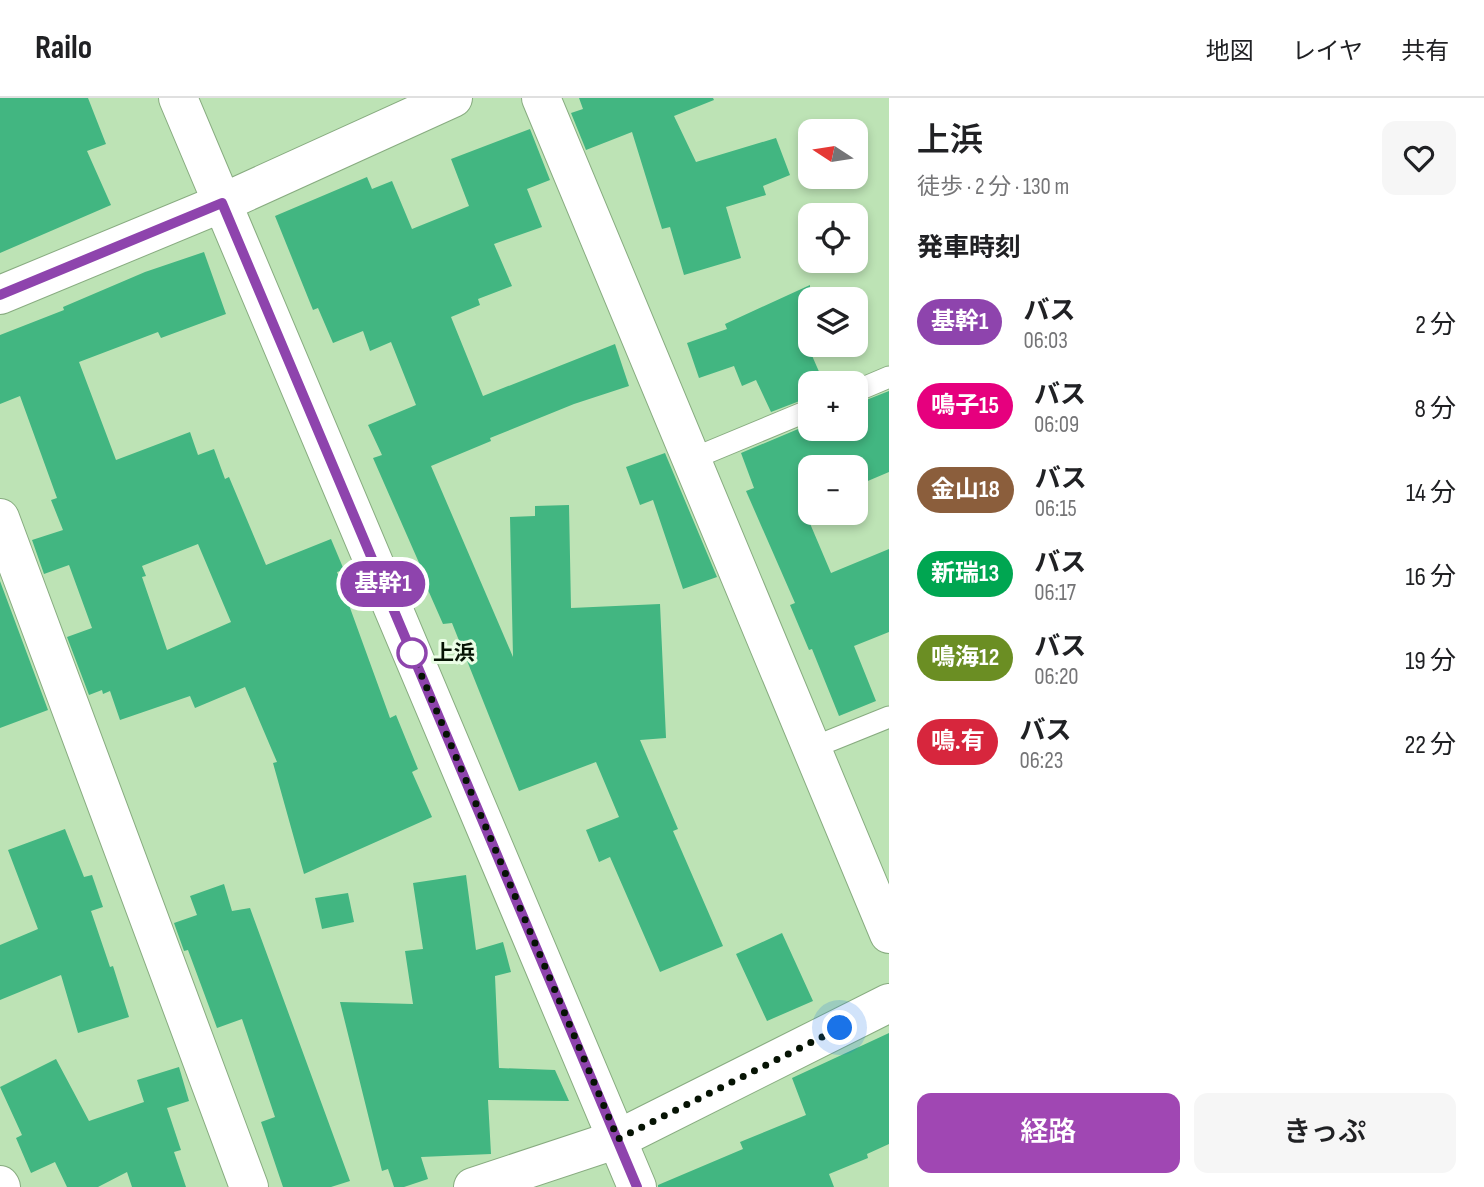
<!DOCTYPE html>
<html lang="ja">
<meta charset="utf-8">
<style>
:root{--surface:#fff;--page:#f6f6f6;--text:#202124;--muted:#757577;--line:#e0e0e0;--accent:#a047b3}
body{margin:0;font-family:"Sofia Sans Condensed","Noto Sans JP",sans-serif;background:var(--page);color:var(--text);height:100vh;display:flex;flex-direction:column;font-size:26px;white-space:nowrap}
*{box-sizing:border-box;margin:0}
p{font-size:23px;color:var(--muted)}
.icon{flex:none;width:38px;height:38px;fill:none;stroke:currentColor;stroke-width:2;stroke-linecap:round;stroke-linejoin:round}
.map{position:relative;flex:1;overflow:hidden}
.panel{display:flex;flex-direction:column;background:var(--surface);width:595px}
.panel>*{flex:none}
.badge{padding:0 14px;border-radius:23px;font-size:24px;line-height:46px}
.needle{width:46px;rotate:282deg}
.fabs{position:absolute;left:798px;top:21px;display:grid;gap:14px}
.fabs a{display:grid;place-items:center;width:70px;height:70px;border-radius:14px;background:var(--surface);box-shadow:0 4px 10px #0003;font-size:35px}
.you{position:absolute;width:35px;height:35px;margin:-18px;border:5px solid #fff;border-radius:50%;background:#1a73e8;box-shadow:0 0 0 10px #1a73e833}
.map>.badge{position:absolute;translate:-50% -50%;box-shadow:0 0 0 4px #fff}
h2{padding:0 28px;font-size:26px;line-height:63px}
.round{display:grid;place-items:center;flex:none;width:74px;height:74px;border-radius:14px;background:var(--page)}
.head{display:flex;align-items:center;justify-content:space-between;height:119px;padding:0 28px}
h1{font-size:33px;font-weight:600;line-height:52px}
.button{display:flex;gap:14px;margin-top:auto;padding:14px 28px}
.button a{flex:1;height:80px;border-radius:14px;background:var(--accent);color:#fff;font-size:28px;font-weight:600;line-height:80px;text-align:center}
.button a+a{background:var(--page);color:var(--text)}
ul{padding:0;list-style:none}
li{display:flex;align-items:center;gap:21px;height:84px;padding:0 28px}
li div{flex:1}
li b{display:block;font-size:26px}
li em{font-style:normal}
li .badge{min-width:77px;font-weight:700;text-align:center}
header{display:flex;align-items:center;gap:42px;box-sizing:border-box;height:98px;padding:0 35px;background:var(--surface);border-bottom:2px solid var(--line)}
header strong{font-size:33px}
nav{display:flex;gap:38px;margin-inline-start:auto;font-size:24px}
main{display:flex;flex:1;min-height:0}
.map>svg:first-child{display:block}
.building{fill:#42b681;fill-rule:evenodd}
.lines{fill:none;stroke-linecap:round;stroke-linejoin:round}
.lane-casing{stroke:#88ac80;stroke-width:23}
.street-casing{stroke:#88ac80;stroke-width:40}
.secondary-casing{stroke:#88ac80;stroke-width:40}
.lane{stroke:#fff;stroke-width:21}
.street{stroke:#fff;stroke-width:38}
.secondary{stroke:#fff;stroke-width:38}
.line-casing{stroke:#fff;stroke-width:16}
.line{stroke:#8e44ad;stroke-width:10}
.walk{stroke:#061304;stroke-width:7;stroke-dasharray:0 12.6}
.stop-dot{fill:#fff;stroke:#8e44ad;stroke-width:3.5}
.labels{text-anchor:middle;stroke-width:6;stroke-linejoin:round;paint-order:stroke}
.stop-label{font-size:21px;font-weight:bold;fill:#061304;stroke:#ebfee6;text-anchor:start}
</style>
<header>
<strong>Railo</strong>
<nav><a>地図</a><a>レイヤ</a><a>共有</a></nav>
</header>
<main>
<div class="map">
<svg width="889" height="1089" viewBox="0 0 889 1089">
<rect width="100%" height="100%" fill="#bde3b5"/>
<!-- building -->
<path class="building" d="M0 0H88L106 46 87 53 111 107 0 155Z
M579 0H713L714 2 674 18 696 64 776 40 790 77 763 88 766 97 726 109 741 160 684 177 670 129 662 131 632 34 586 52 571 15 583 11Z
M530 31 550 82 527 91 542 129 494 146 512 188 478 201 480 207 451 219 483 298 615 246 629 288 574 306 490 340 491 343 431 368 513 559 510 419 535 418V408L569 407 571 510 660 506 666 640 640 642 678 731 673 733 723 848 660 874 610 759 599 764 586 732 619 719 596 664 519 693 452 525 443 526 417 467H420L373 360 382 357 368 327 416 307 391 244 370 253 363 233 333 245 318 210 313 212 275 118 367 79 372 91 392 83 412 131 469 108 451 61Z
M204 154 226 216 161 240 158 234 79 264 116 362 190 334 198 357 214 351 225 381 229 379 266 467 331 441 344 472 337 474 390 620 396 617 418 671 412 674 432 719 304 776 273 665 277 664 245 589 195 610 190 598 120 622 110 593 103 596 102 592 89 597 67 539 92 530 69 467 44 476 32 442 63 432 51 402 57 400 20 298 0 306V237L64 212 63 209 145 174ZM198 446 231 524 167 552 142 479 146 478 142 468Z
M810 187V223L799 228 824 285H810V299L771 314 756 282 742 288 734 268 699 280 687 245 727 231 725 226Z
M889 293V374L856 388V369H810V406L803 409 831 475 889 451V534L854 548 876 603 839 618 812 551 809 552 790 507 795 505 746 393 754 390 741 355 810 326V331H856V306Z
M665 355 717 479 683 491 653 402 640 407 626 369Z
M0 483 48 612 0 630Z
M65 731 84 779 92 777 103 809 91 813 110 869 113 868 129 919 78 935 61 877 0 902V847L38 831 8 752Z
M466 777 476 852 503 844 511 874 495 878 499 970 555 972 569 1003 488 1002 491 1056 421 1059 428 1081 404 1089H394L388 1071 382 1073 340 904 413 906 405 853 423 851 413 785Z
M224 786 232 813 250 810 350 1083 331 1089H283L261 1024 275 1019 242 921 217 930 188 852 184 853 174 825 197 817 190 798Z
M348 795 354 824 322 831 315 800Z
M782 835 813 903 767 923 736 856Z
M889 935V1046L867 1056 868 1060 829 1076 834 1089H658V1087L743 1051 740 1044 806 1017 792 980Z
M56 961 89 1023 144 1004 137 982 179 969 189 1003 167 1010 181 1052 174 1054 186 1089H132L127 1074 98 1089H67L55 1064 31 1075 16 1040 22 1037 0 989Z"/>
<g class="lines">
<!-- lane casing -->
<g class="lane-casing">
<path id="lane" d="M856 293 889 279
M692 361 810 312
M812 650 889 619"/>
</g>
<!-- street casing -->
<g class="street-casing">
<path id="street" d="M541 0 889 836
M222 105 453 0
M0 420 249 1089
M473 1089 618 1041 889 905"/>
</g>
<!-- secondary casing -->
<g class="secondary-casing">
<path id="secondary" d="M178 0 637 1089
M0 197 222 105
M0 1087 1 1089"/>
</g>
<!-- lane -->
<use href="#lane" class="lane"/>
<!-- street -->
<use href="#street" class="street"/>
<!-- secondary -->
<use href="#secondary" class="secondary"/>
</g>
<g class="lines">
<!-- line casing -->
<g class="line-casing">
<path id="line" d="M0 197 222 105 637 1089"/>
</g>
<!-- line -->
<use href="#line" class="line"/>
<!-- walk -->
<path class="walk" d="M412 555 618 1041 840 930"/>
</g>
<!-- markers -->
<circle class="stop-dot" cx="412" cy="555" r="14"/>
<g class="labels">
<!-- stop labels -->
<g class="stop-label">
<text x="433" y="562">上浜</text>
</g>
</g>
</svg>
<div class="fabs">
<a><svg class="needle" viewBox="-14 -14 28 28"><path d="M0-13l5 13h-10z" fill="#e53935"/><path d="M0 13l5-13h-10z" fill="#757577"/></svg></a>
<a><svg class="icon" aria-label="locate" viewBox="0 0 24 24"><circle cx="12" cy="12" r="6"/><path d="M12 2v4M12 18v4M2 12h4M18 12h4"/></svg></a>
<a><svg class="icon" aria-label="layers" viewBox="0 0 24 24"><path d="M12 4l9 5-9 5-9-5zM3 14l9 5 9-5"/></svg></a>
<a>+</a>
<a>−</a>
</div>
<div class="you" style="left:840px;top:930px"></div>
<b class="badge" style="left:383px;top:486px;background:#8e44ad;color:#fff">基幹1</b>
</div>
<section class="panel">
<div class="head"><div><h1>上浜</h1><p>徒歩 · 2 分 · 130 m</p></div><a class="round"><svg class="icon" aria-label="heart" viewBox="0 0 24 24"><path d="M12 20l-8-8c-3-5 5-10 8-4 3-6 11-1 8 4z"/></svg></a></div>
<h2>発車時刻</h2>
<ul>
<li><span class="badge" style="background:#8e44ad;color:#fff">基幹1</span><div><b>バス</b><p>06:03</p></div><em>2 分</em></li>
<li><span class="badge" style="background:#e6007e;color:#fff">鳴子15</span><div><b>バス</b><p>06:09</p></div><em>8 分</em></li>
<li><span class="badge" style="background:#8b5e3c;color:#fff">金山18</span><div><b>バス</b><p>06:15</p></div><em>14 分</em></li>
<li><span class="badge" style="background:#00a651;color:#fff">新瑞13</span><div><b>バス</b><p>06:17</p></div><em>16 分</em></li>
<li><span class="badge" style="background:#6b8e23;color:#fff">鳴海12</span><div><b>バス</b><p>06:20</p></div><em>19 分</em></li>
<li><span class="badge" style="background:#d7263d;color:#fff">鳴.有</span><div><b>バス</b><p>06:23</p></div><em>22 分</em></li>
</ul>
<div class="button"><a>経路</a><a>きっぷ</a></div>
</section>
</main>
